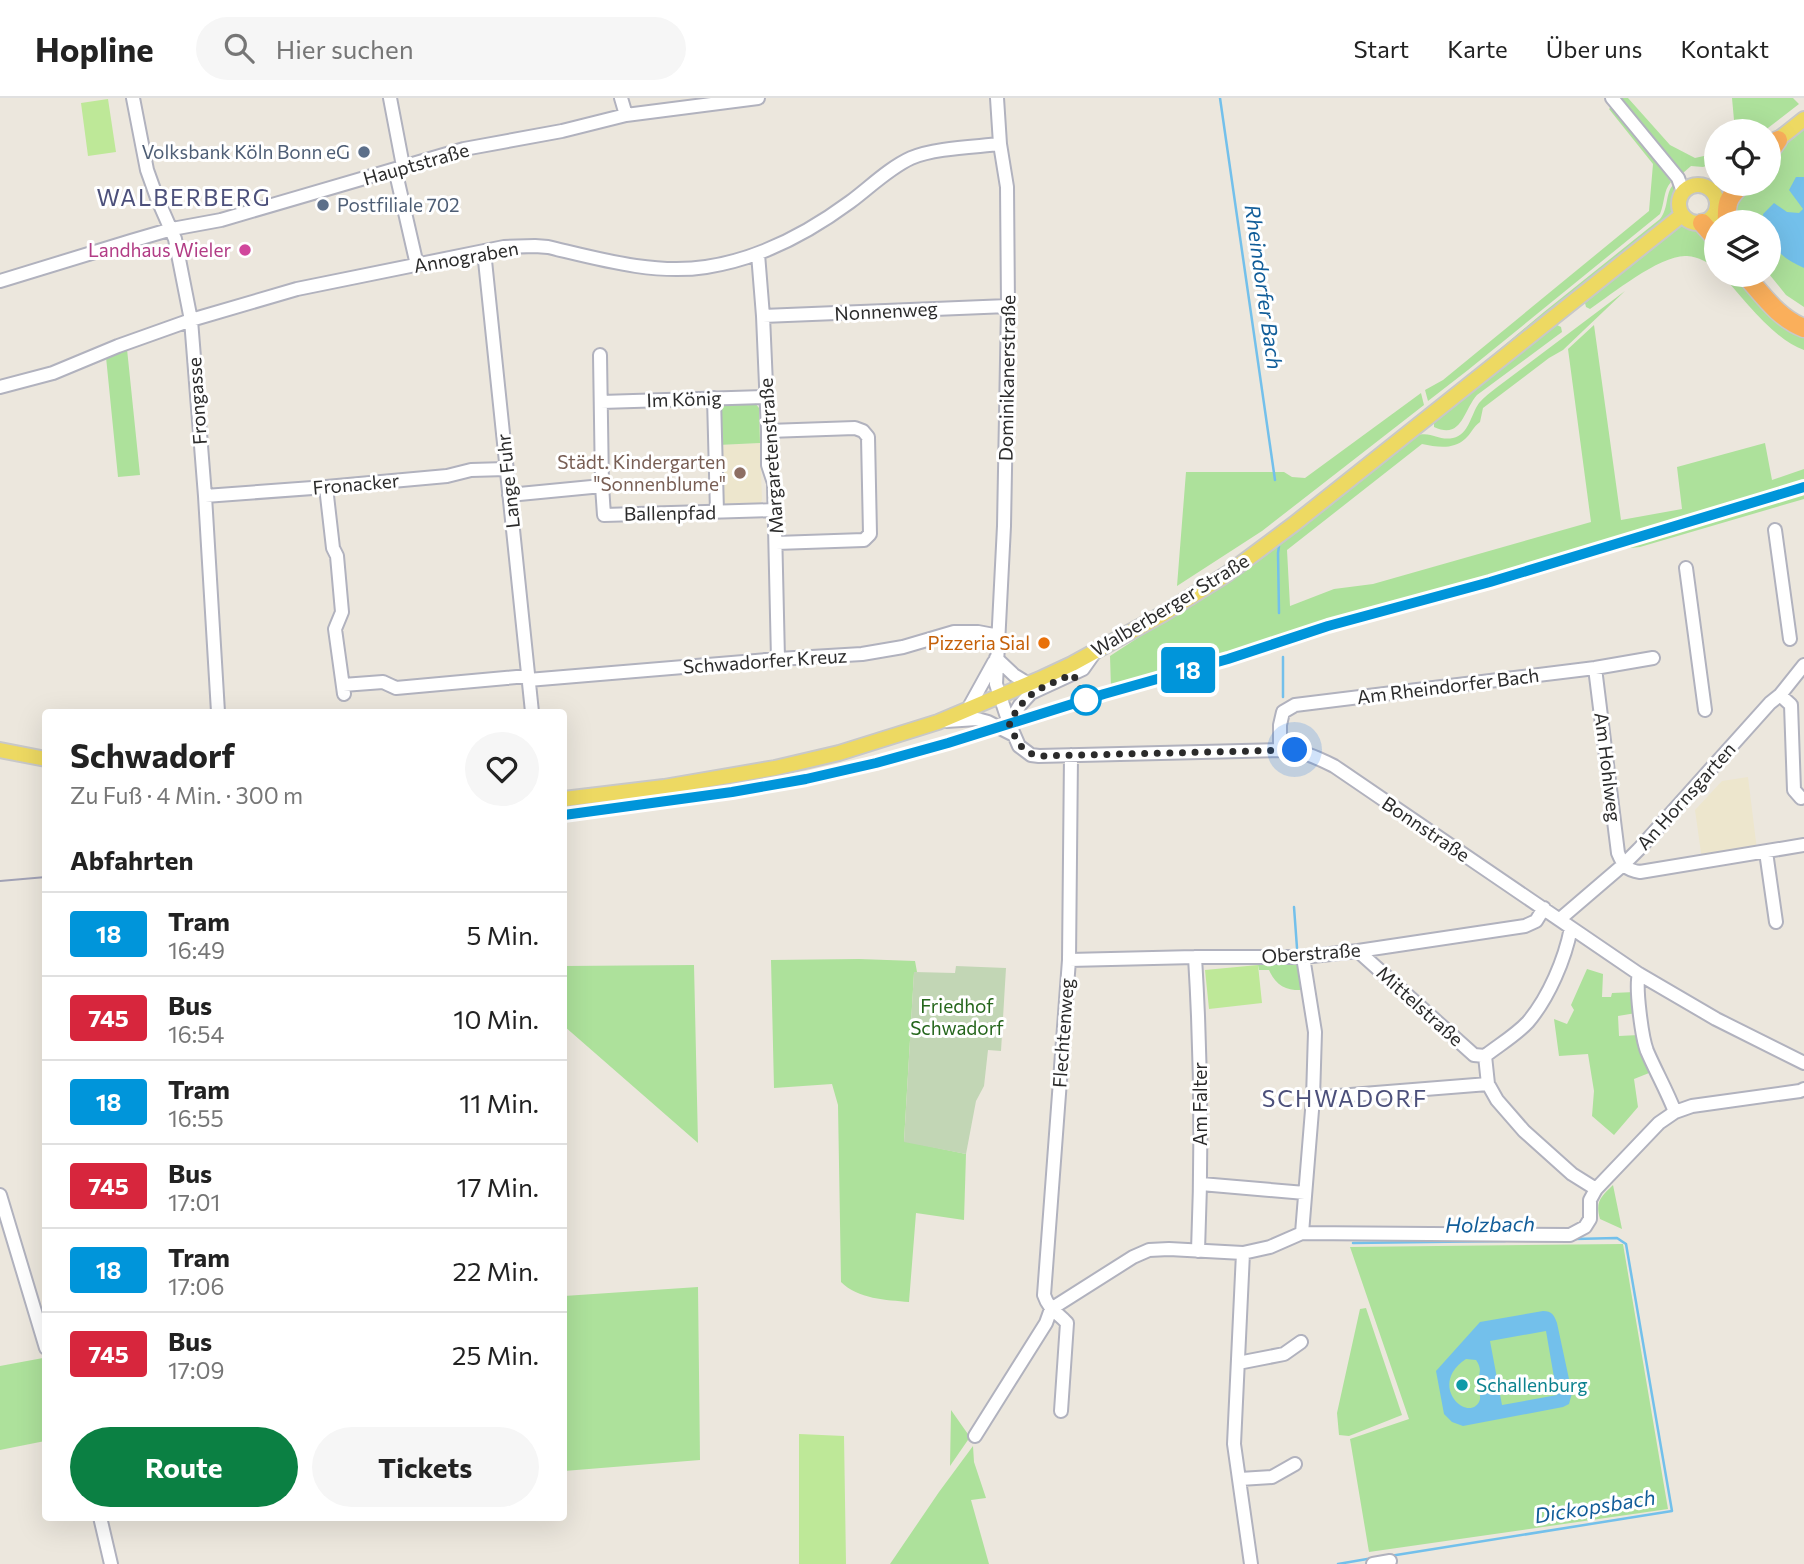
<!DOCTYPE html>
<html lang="de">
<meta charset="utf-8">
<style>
:root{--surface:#fff;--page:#f6f6f6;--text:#222;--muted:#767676;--line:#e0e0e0;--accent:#0b8043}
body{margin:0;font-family:Commissioner,sans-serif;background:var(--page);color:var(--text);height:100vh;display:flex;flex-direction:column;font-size:26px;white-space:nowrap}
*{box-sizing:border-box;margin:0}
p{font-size:23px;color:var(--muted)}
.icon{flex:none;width:38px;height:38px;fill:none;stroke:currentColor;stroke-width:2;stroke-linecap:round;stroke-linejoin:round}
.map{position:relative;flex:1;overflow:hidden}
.side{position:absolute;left:42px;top:611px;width:525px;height:812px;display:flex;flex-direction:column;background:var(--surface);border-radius:7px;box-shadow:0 7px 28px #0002}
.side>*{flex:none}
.badge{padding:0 14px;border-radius:5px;font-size:24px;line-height:46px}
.buttons{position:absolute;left:1704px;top:21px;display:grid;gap:14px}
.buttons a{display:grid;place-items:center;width:77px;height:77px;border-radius:50%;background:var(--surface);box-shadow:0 7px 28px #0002;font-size:35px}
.you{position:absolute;width:35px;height:35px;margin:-18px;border:5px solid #fff;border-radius:50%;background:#1a73e8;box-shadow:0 0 0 10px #1a73e833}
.map>.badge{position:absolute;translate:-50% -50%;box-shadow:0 0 0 4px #fff}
h2{padding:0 28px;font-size:26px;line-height:63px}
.round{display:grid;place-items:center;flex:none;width:74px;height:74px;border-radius:37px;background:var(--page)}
.summary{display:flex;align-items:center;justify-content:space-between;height:119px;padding:0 28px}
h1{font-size:33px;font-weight:700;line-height:52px}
.button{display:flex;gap:14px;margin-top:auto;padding:14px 28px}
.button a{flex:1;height:80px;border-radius:42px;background:var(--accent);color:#fff;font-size:28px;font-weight:700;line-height:80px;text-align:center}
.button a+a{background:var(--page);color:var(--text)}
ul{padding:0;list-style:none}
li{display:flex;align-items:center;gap:21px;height:84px;padding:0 28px;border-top:2px solid var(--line)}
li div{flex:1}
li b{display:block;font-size:26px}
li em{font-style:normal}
li .badge{min-width:77px;font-weight:700;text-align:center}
header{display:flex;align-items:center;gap:42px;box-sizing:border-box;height:98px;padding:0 35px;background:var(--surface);border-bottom:2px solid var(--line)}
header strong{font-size:33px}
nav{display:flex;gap:38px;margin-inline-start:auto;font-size:24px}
.search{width:490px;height:63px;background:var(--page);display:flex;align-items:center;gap:18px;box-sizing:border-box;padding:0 24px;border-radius:38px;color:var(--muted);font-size:26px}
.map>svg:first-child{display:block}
.education{fill:#ede6cd}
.green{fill:#ade19b}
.cemetery{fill:#c2d6b5}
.pitch{fill:#bee898}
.water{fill:#73c0eb;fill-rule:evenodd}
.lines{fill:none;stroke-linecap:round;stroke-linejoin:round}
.stream{stroke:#73c0eb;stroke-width:2.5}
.minor-casing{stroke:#b1b2be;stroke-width:16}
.major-casing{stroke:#c8c8c8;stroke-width:18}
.highway-casing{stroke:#c8c8c8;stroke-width:21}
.minor{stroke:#fff;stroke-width:12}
.major{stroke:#edd962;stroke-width:14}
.highway{stroke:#faaf5b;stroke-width:18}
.tram{stroke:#a0a1b5;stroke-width:2}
.line-casing{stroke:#fff;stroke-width:16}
.line{stroke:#0095da;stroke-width:10}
.walk{stroke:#2b2b2b;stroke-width:7;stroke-dasharray:0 12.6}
.service-dot{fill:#5c6f8a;stroke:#fff;stroke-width:2.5}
.hotel-dot{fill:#d1479c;stroke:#fff;stroke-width:2.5}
.education-dot{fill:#8d6e63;stroke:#fff;stroke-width:2.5}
.food-dot{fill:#e8710a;stroke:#fff;stroke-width:2.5}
.stop-dot{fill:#fff;stroke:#0095da;stroke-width:3.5}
.culture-dot{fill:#0f9aa8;stroke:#fff;stroke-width:2.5}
.labels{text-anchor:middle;stroke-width:6;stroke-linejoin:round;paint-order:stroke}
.service-label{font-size:19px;fill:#4e5e75;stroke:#fff;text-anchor:end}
.street-label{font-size:19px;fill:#2b2b2b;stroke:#fff}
.hotel-label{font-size:19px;fill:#b23c85;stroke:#fff;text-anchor:end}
.education-label{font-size:19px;fill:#785e54;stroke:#fff;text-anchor:end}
.food-label{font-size:19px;fill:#c56008;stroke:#fff;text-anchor:end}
.park-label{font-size:19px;fill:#25661c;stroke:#fff}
.culture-label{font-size:19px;fill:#0d838f;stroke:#fff;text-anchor:start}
.water-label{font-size:21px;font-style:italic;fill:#115d99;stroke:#fff}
.quarter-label{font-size:23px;letter-spacing:2px;fill:#4c507b;stroke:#fff}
</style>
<header>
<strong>Hopline</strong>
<div class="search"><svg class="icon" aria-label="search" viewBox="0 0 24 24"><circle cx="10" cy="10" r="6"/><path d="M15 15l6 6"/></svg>Hier suchen</div>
<nav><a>Start</a><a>Karte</a><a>Über uns</a><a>Kontakt</a></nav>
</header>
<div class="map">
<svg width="1804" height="1466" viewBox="0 0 1804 1466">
<rect width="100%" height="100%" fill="#ece7dd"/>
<!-- education -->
<path class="education" d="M760 345 762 402 760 406 758 408H721L718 347Z
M1748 679 1757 752 1702 762 1695 712 1722 683Z"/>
<!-- green -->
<path class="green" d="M1619 0H1628L1670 47 1695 60 1717 55V64L1703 69 1691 68 1683 75Z
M1732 0H1793L1799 6 1764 33H1735Z
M1611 9 1616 10 1671 84C1663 93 1665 104 1660 116L1468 272 1428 303 1425 292 1443 282 1649 113 1653 66 1609 11Z
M1804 29V209L1786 197 1769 176V124H1732L1733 102 1746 86H1769V59Z
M1673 87C1679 97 1676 110 1668 118L1456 290 1451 292 1544 214 1660 121C1669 110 1665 96 1673 87Z
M1686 126 1700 128 1717 145V172C1708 164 1699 159 1687 158 1661 156 1612 196 1590 211L1586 209 1585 205 1679 129Z
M1722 177H1736C1752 198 1778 232 1804 240V252C1774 242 1743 200 1722 177Z
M1625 193 1563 252 1549 260 1483 310 1480 324C1473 329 1471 336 1465 341 1453 352 1437 349 1422 346L1287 452 1290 508 1334 491 1373 486 1591 424 1568 251 1594 227 1621 422 1682 411 1677 369 1765 345 1772 382 1804 371V384C1573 453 1342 520 1111 590L1110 558 1237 475 1414 338C1432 332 1437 343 1453 340 1469 337 1471 316 1479 305 1484 299 1491 294 1496 290Z
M1557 227 1561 229 1562 234 1477 297C1463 313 1462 342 1434 329V323L1471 292Z
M127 251 140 377 118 379 106 259Z
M1421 295 1424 307 1262 433 1177 488 1186 374H1284L1292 379 1305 380Z
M755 305 759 310 760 345 718 347V307Z
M1804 394V401L1640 449 1611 452Z
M859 861 915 863 917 874 914 875 904 1043 966 1056 964 1122 916 1115 909 1204C886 1202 858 1201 841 1184L838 1007 832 986 774 990 771 862Z
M1262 863 1295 865 1299 869 1304 892C1287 893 1276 888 1269 872H1259L1258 867Z
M694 867 698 1045 564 928V868Z
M1587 871 1603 876 1602 899H1611L1612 895 1635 894 1636 915 1618 918 1619 938 1639 937 1654 973 1634 981 1638 1009 1614 1037 1592 1018 1594 993 1588 956 1559 958 1554 921 1567 926 1574 912 1571 907Z
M1613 1087 1622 1131 1600 1121C1595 1103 1601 1099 1613 1087Z
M1623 1146 1668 1411 1369 1454 1350 1341 1409 1321 1350 1149Z
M698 1189 700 1362 564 1373V1198Z
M1366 1210 1402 1317 1349 1338 1339 1337 1337 1315 1360 1211Z
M43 1260 46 1268 45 1343 0 1352V1268Z
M951 1312 970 1339 950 1368Z
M973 1348 974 1364 986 1400 971 1402 989 1466H890L939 1394Z"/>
<!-- cemetery -->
<path class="cemetery" d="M956 868 1006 870 1001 953 988 952 984 988 976 1003 966 1056 904 1044 914 874 955 875Z"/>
<!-- pitch -->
<path class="pitch" d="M108 1 116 54 88 58 81 5Z
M1258 867 1262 905 1209 911 1205 872Z
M799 1336 844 1338 846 1466H799Z"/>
<!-- water -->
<path class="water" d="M1796 79H1804V170C1782 160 1769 150 1769 124H1764L1763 116 1774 105 1787 114 1799 115 1803 111 1789 92Z
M1543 1213C1552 1213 1554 1217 1557 1225L1572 1295 1569 1306 1563 1309 1463 1328 1452 1324 1444 1316 1436 1273 1480 1224ZM1546 1233 1557 1297 1502 1307 1490 1243ZM1466 1261 1476 1262C1484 1274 1477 1276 1478 1288 1478 1294 1482 1298 1479 1304 1467 1325 1427 1287 1466 1261Z"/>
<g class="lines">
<!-- stream -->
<path class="stream" d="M1220 0 1275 382
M1279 448 1278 455 1279 515
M1283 559V599
M1294 809 1297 850
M1353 1145 1505 1143
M1390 1458 1672 1413 1626 1146 1617 1140 1574 1141
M1338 1466 1373 1460"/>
<!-- minor casing -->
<g class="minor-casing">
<path id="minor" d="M133 0 147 72 157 100 175 141 191 222 205 398 218 614
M390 0 403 68
M621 0 626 17
M997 0 1000 46 1007 89 1008 208 1004 428 996 586 1009 625 1019 648 1031 657 1039 658 1280 652C1303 653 1314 658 1334 668L1639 876 1716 921 1804 965
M1612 0 1678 80 1683 94
M395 71 417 167
M484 153 532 614
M758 156 763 218 768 333V367L774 385 778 561
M0 183 131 143 172 131 221 122 464 51 562 33 626 17 758 0
M763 218 1008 208
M600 257 602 388
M0 289 53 275 118 248 191 222 297 191 504 149 535 148 548 149C599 161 654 177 706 169 759 161 808 135 850 104 869 90 889 70 911 60 934 50 974 49 1000 46
M714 300 717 414
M601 304 766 299
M768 333 855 330 863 333 868 339 870 436 864 442 776 445
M326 389 333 450 337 458 342 514 335 531 344 596
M509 397 602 388 604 417 775 412
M205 398 326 389 447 378 471 372 506 371
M1775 432 1790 541
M1686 470 1705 612
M996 560 1014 577 1027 585
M1595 570 1618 755C1623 767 1626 772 1640 774L1804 747
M528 582 778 561 862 556 903 549 954 534H978L999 538
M343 587 383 584 396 590 528 578
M1780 597 1791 607 1794 692 1801 700
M968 611 994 564
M946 623 977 621 988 624 1014 637
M1009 625 1020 607 1031 595 1083 571 1095 554
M1280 652V627L1283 614 1295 607 1595 570 1653 560
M1766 754 1776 824
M1560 821 1623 767 1639 751 1770 605 1780 597 1804 567
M1358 853 1474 957 1485 958
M1195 859C1201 957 1202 1055 1198 1153
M1069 862 1195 859H1303L1358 853 1525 828 1536 823 1544 810
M1639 876C1635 889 1642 940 1647 953 1656 974 1667 993 1675 1014
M1485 958 1488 986 1497 1002 1524 1033 1572 1076 1596 1091
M1485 958C1499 947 1516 937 1528 924 1549 899 1565 861 1571 830
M1313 1000 1488 986
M1201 1086 1305 1095
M0 1097 46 1250
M1302 1135 1313 1000 1315 934 1303 859
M1243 1155 1234 1346 1251 1466
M1238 1265 1284 1256 1301 1244
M1061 1313 1067 1225C1057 1214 1049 1212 1044 1197L1069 862 1071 657
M975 1338 1046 1225 1051 1211 1133 1159 1149 1152 1169 1151 1243 1155 1270 1149 1302 1135 1570 1137 1585 1129 1590 1121V1102L1596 1091 1659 1025 1675 1014 1692 1008 1800 993 1804 991
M1240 1381 1272 1379 1295 1366
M100 1419 111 1466
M1373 1466 1390 1463"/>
</g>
<!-- major casing -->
<g class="major-casing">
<path id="major" d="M1770 48 1804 21
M1679 106a19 19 0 1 1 38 0a19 19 0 1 1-38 0Z
M0 652 46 661
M564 701 664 689 775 670 839 655 938 624 1042 580 1072 566 1163 516 1227 476 1294 426 1682 117"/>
</g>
<!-- highway casing -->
<g class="highway-casing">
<path id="highway" d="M1769 55 1778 42
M1727 124C1726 104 1728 100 1742 86
M1702 125 1717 142
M1745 177C1763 197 1778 220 1804 230"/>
</g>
<!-- minor -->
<use href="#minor" class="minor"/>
<!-- major -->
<use href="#major" class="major"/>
<!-- highway -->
<use href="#highway" class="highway"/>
<!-- tram -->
<path class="tram" d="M564 717 731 694 790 684 876 665 1228 561 1327 529 1490 484 1804 389
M0 783 46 779"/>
</g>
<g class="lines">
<!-- line casing -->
<g class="line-casing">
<path id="line" d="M564 717 732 694 806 681 876 665 948 645 1104 596 1228 561 1328 528 1490 484 1804 389"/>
</g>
<!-- line -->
<use href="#line" class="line"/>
<!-- walk -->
<path class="walk" d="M1086 602 1073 576C1039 591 1028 592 1009 625 1016 641 1020 654 1039 658L1295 652"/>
</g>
<!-- markers -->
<g class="service-dot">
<circle cx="364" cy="54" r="7"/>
<circle cx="323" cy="107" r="7"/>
</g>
<circle class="hotel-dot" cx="245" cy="152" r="7"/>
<circle class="education-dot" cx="740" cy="375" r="7"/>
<circle class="food-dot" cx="1044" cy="545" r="7"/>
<circle class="stop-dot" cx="1086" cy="602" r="14"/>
<circle class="culture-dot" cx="1462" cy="1287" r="7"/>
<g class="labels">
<!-- service labels -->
<g class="service-label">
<text x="350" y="61">Volksbank Köln Bonn eG</text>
<text x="337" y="114" text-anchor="start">Postfiliale 702</text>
</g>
<!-- street labels -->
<g class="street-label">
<text transform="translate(416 66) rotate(-16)" y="7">Hauptstraße</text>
<text transform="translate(466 159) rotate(-10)" y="7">Annograben</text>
<text transform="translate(886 213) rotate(-3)" y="7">Nonnenweg</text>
<text transform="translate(1007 280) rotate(-89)" y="7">Dominikanerstraße</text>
<text transform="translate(684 301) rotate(-2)" y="7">Im König</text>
<text transform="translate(197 303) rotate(-94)" y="7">Frongasse</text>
<text transform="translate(771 358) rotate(-94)" y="7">Margaretenstraße</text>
<text transform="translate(508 383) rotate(-96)" y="7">Lange Fuhr</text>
<text transform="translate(356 386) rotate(-5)" y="7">Fronacker</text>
<text transform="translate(670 415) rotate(-1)" y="7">Ballenpfad</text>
<text transform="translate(1170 507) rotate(-31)" y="7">Walberberger Straße</text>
<text transform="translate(765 563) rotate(-4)" y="7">Schwadorfer Kreuz</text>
<text transform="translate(1448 588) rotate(-7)" y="7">Am Rheindorfer Bach</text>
<text transform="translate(1608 669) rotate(83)" y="7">Am Hohlweg</text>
<text transform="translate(1686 698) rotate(-48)" y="7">An Hornsgarten</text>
<text transform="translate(1426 731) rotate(34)" y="7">Bonnstraße</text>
<text transform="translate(1311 855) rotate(-4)" y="7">Oberstraße</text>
<text transform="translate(1420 908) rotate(42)" y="7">Mittelstraße</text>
<text transform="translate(1063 935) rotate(-86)" y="7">Flechtenweg</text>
<text transform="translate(1200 1006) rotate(-90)" y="7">Am Falter</text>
</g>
<!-- hotel labels -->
<g class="hotel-label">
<text x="231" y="159">Landhaus Wieler</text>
</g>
<!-- education labels -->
<g class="education-label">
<text x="726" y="371">Städt. Kindergarten<tspan x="726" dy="22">"Sonnenblume"</tspan></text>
</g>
<!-- food labels -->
<g class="food-label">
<text x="1030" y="552">Pizzeria Sial</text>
</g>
<!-- park labels -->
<g class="park-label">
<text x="957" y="915">Friedhof<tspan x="957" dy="22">Schwadorf</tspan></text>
</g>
<!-- culture labels -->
<g class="culture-label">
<text x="1476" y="1294">Schallenburg</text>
</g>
<!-- water labels -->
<g class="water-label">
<text transform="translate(1263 189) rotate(82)" y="7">Rheindorfer Bach</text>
<text transform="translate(1490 1127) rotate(-1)" y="7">Holzbach</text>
<text transform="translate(1595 1409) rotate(-9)" y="7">Dickopsbach</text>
</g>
<!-- quarter labels -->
<g class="quarter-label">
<text x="184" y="108">WALBERBERG</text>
<text x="1345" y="1009">SCHWADORF</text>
</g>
</g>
</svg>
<div class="buttons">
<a><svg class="icon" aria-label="locate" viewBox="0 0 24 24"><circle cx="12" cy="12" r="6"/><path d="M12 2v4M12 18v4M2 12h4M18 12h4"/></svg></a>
<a><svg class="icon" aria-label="layers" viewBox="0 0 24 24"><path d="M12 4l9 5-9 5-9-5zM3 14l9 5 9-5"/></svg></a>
</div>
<div class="you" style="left:1295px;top:652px"></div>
<b class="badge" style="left:1188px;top:572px;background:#0095da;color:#fff">18</b>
<section class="side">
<div class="summary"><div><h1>Schwadorf</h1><p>Zu Fuß · 4 Min. · 300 m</p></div><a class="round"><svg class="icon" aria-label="heart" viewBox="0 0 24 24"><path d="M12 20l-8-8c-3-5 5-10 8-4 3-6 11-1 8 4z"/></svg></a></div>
<h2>Abfahrten</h2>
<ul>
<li><span class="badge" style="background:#0095da;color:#fff">18</span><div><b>Tram</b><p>16:49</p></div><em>5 Min.</em></li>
<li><span class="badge" style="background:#d7263d;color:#fff">745</span><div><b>Bus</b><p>16:54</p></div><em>10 Min.</em></li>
<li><span class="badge" style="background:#0095da;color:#fff">18</span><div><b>Tram</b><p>16:55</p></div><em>11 Min.</em></li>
<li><span class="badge" style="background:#d7263d;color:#fff">745</span><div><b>Bus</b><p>17:01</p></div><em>17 Min.</em></li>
<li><span class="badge" style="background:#0095da;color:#fff">18</span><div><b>Tram</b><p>17:06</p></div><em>22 Min.</em></li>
<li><span class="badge" style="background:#d7263d;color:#fff">745</span><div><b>Bus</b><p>17:09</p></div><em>25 Min.</em></li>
</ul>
<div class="button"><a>Route</a><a>Tickets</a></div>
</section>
</div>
